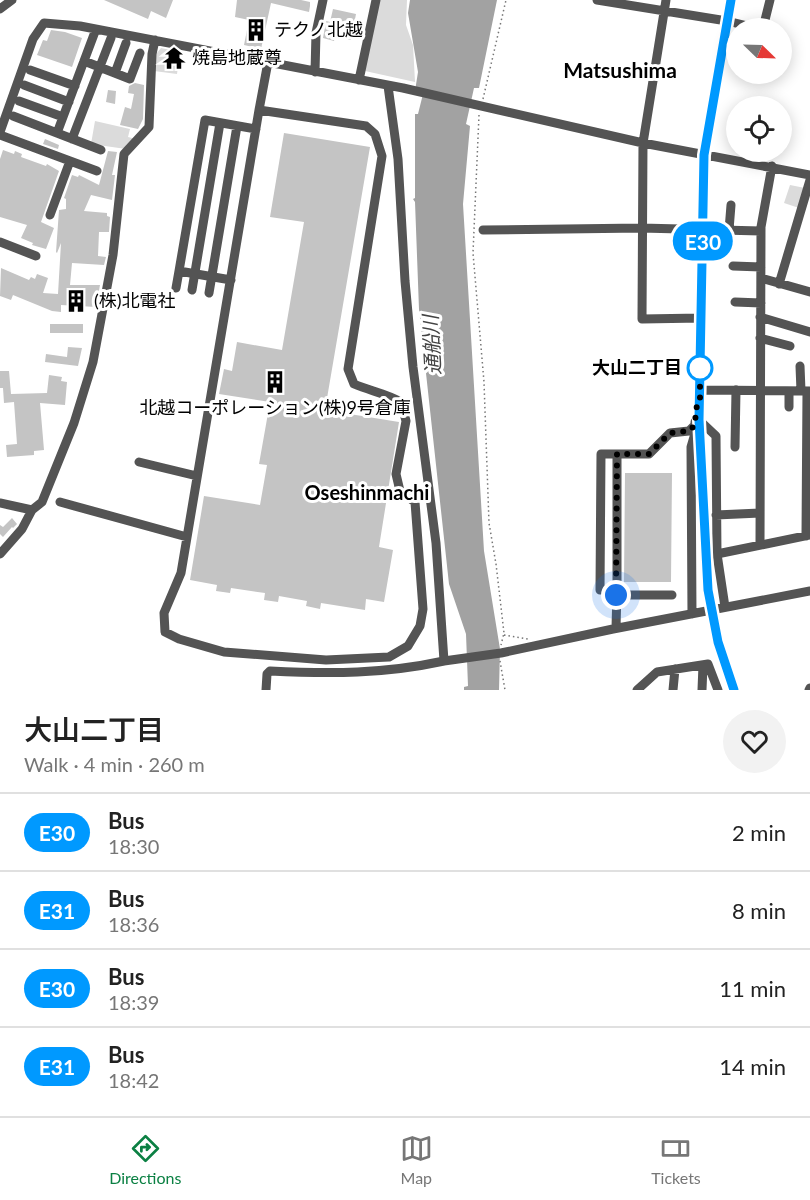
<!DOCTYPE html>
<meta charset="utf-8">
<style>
:root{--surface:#fff;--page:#f2f2f2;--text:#222;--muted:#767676;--line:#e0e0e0;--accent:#0b8043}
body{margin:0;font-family:Lato,"Noto Sans JP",sans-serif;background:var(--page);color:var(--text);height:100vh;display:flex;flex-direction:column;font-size:22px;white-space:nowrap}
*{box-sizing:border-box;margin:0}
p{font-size:20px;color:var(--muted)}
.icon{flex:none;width:33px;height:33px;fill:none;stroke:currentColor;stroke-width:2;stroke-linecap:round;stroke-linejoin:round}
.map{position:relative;height:690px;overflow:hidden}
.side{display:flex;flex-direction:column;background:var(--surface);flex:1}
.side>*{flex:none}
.badge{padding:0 12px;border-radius:20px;font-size:21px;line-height:39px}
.needle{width:39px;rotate:113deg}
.buttons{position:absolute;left:726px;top:18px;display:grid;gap:12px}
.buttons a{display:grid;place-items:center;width:66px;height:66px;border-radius:50%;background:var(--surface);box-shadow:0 3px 15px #0003;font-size:30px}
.you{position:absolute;width:30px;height:30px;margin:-15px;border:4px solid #fff;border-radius:50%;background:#1a73e8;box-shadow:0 0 0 9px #1a73e833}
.map>.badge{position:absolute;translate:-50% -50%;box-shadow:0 0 0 3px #fff}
.round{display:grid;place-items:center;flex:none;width:63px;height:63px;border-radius:32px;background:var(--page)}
.overview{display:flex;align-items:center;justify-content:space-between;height:102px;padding:0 24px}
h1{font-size:28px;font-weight:600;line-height:45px}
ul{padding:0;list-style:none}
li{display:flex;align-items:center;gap:18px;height:78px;padding:0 24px;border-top:2px solid var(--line)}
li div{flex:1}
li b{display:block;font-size:22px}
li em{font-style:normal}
li .badge{min-width:66px;font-weight:700;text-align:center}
.dock{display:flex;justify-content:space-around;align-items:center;height:84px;border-top:2px solid var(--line);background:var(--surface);font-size:16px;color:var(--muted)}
.dock a{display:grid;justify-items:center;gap:3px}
.dock .on{color:var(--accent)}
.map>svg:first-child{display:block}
.green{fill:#dbdbdb}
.water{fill:#a2a2a2}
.building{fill:#c4c4c4}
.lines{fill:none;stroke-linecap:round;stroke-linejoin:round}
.path{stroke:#767676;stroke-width:1.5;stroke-dasharray:1.5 3;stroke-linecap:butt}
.minor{stroke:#545454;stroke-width:9}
.line-casing{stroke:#fff;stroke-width:14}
.line{stroke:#09f;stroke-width:9}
.walk{stroke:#000;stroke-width:6;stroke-dasharray:0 10.8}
.stop-dot{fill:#fff;stroke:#09f;stroke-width:3}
.labels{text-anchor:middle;stroke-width:6;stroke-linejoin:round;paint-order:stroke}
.poi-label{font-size:18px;fill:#000;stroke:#fff;text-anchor:start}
.stop-label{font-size:18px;font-weight:bold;fill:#000;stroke:#fff;text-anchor:end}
.water-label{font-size:20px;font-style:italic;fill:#434343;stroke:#fff}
.neighbourhood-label{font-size:20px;font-weight:bold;fill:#000;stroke:#fff}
.quarter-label{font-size:21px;font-weight:bold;fill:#000;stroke:#fff}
</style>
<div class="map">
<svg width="810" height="690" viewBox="0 0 810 690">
<rect width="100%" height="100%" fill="#fff"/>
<!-- green -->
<path class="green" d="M379 0H407L406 25 413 45 415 82 365 71Z
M161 48 180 52 177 74 154 71 156 54Z
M95 121 130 129 128 137 136 139 126 149 91 144Z
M790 185 805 188 799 208 784 203Z"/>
<!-- water -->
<path class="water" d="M410 0H497L479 88H474L466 124 470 126 463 204 484 551 500 649 499 690H464V687L468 686 466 634 449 584 419 309 415 202 413 199 415 198V114H418L423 94 415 91 418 72 408 13Z"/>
<!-- building -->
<path class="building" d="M104 0H173L166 18 151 11 148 19Z
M237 0H301L310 2V6L309 12 271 3 261 49 244 45 249 20 235 17Z
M333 9 356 14 351 40 335 36 334 41 323 38 326 21 330 22Z
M51 30 65 32 82 38 72 67 37 55 43 40 47 41Z
M177 54 178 69H172L171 55Z
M135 83 144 85 143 119 138 129 120 125 125 107 131 109 134 94 128 93 129 86Z
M108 90 116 91 115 104 106 102Z
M284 133 370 147 325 410 399 422 379 547 393 550 384 602 366 599 365 610 321 603 320 609 306 606 307 601 279 596 278 602 264 600 265 593 231 588 230 593 216 591 217 585 190 580 204 496 260 505 267 465 259 464 270 402 219 394 224 369 232 371 237 342 282 350 304 222 270 217Z
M45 139 59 145 58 149 43 144Z
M3 150 14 154 15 151 22 154 21 157 46 166 47 164 59 171 41 222 54 228 46 249 32 245 33 243 21 238 27 225 0 217V159Z
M108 151 117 152 112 175H115L112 200 91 195 84 211 107 213V216L110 217 109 232H99L98 256 106 257 104 265 72 263 70 285H100L96 307 61 305V312L52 311 13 295 11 300 0 296 1 268 29 280 31 277 35 279 37 274 48 278 43 293 58 294 61 243 57 253 56 252 59 210 66 209V199L64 198 72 175 78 177 79 175 99 185Z
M50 324H83V333H50Z
M68 347 82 348 78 366 45 362 46 354 67 357Z
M0 371H9L11 394 47 393 49 375 62 377 61 381 67 382 65 405 40 403 44 450 34 451V455L7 457 6 445 17 444 14 402 4 403 3 388H0Z
M625 473H672L671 582H624Z
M12 518 17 524 13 528 12 527 3 537 0 534V525L3 527Z"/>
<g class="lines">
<!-- path -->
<path class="path" d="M483 99 506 0
M479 115 473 253 484 382 489 523 496 564 504 633 501 645
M504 635 528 639
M500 661 505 690"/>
<!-- minor -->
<path class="minor" d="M597 0 727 21 756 28
M666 0 643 143 642 319 701 318
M731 0 704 155 699 420 708 590 718 642 734 690
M0 9 12 0
M763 28 770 0
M84 61 130 79 140 53
M30 70 75 86
M315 72 316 33 323 0
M115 73 126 43
M359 80 376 0
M24 85 69 102
M388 86 398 159 405 281 413 367 436 543 444 661 501 653 613 629 810 591
M19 101 63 117
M259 110 366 126 375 134 382 156 348 369 354 384C370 391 385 393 401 402L406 421 396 474 400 491 415 502 423 609 420 626 408 646 389 657 326 660 224 652 179 639 165 632 164 613 181 573Z
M259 110 268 62
M13 116 101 150
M0 132 33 39 44 23 80 26 403 88 643 143 810 175
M57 133 96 29
M0 135 97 171
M72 139 111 38
M50 215 70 161
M483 230 641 228 761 231
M729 230 731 205
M0 242 36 256
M733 266 761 267
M761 278 810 292
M231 280 179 271 205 120 256 129
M779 284 810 180
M176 288 179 271
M192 290 220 123
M209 293 237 126
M735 302 761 303
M760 317 810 332
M760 338 790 346
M800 366 801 391
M700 390 810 391
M789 407V391
M735 447 736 390
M139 462 197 476
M60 502 187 537
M0 503 32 510
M716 515 760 513
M806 536 807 391
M760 545 761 227 772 166
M0 554 22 529 32 510 42 502 74 423 93 362 113 255 124 154 149 127 152 54 155 40
M717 554 810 535
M617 590V454
M616 595H672
M692 614 691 447 699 420 716 436 717 554 725 607
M616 628 617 590H600L601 454H649L670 433 689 431 695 425V422
M266 690 267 674 270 671C331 674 384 674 444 661
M637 690 657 672 708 664 718 690
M673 690 675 669
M702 690 703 665
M809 690 810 688"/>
</g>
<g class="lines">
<!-- line casing -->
<g class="line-casing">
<path id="line" d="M731 0 704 155 699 420 708 590 718 642 734 690"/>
</g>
<!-- line -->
<use href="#line" class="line"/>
<!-- walk -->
<path class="walk" d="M616 595 617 454H649L670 433 689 431 695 425 696 408 700 403V368"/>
</g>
<!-- icons -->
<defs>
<g id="building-bare" transform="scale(1.8)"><path d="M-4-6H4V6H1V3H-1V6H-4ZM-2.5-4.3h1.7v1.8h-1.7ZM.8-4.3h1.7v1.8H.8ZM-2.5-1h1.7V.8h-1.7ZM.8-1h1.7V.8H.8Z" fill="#000" stroke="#fff" stroke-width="2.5" paint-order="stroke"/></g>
<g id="temple-bare" transform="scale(1.8)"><path d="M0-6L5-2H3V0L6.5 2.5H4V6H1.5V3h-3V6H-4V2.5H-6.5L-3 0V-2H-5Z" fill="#000" stroke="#fff" stroke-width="2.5" paint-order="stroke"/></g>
</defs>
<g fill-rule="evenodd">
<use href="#building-bare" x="256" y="30"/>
<use href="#temple-bare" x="174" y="58"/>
<use href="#building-bare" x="76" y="301"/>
<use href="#building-bare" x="275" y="382"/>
</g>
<!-- markers -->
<circle class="stop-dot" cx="700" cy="368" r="12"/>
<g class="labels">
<!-- poi labels -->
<g class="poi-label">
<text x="274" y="36">テクノ北越</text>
<text x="192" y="64">焼島地蔵尊</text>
<text x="94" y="307">(株)北電社</text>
<text x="275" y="414" text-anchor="middle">北越コーポレーション(株)9号倉庫</text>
</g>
<!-- stop labels -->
<g class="stop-label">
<text x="682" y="374">大山二丁目</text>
</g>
<!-- water labels -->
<g class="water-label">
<text transform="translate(432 345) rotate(-93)" y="7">通船川</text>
</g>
<!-- neighbourhood labels -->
<g class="neighbourhood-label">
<text x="367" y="500">Oseshinmachi</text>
</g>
<!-- quarter labels -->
<g class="quarter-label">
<text x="620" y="78">Matsushima</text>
</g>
</g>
</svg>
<div class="buttons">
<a><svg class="needle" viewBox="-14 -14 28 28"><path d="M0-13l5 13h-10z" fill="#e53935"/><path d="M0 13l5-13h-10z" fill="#767676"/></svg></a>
<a><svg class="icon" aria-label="locate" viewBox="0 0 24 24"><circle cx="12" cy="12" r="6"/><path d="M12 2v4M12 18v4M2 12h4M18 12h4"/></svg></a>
</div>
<div class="you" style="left:616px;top:595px"></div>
<b class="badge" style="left:703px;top:241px;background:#09f;color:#fff">E30</b>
</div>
<section class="side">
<div class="overview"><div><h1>大山二丁目</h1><p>Walk · 4 min · 260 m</p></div><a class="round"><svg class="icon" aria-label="heart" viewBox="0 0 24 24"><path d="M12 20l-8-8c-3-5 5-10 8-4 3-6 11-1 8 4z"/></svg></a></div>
<ul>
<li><span class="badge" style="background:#09f;color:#fff">E30</span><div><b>Bus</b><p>18:30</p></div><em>2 min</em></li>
<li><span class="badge" style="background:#09f;color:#fff">E31</span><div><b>Bus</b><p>18:36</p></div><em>8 min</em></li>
<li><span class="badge" style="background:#09f;color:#fff">E30</span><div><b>Bus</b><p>18:39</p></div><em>11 min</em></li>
<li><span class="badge" style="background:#09f;color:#fff">E31</span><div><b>Bus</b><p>18:42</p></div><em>14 min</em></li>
</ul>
</section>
<nav class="dock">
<a class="on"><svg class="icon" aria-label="directions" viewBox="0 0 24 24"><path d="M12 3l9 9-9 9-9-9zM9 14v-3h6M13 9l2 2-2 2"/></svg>Directions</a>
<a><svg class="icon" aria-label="map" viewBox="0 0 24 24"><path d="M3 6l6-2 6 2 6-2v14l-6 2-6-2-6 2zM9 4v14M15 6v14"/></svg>Map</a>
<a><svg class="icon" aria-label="tickets" viewBox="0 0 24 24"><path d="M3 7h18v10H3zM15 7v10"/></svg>Tickets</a>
</nav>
